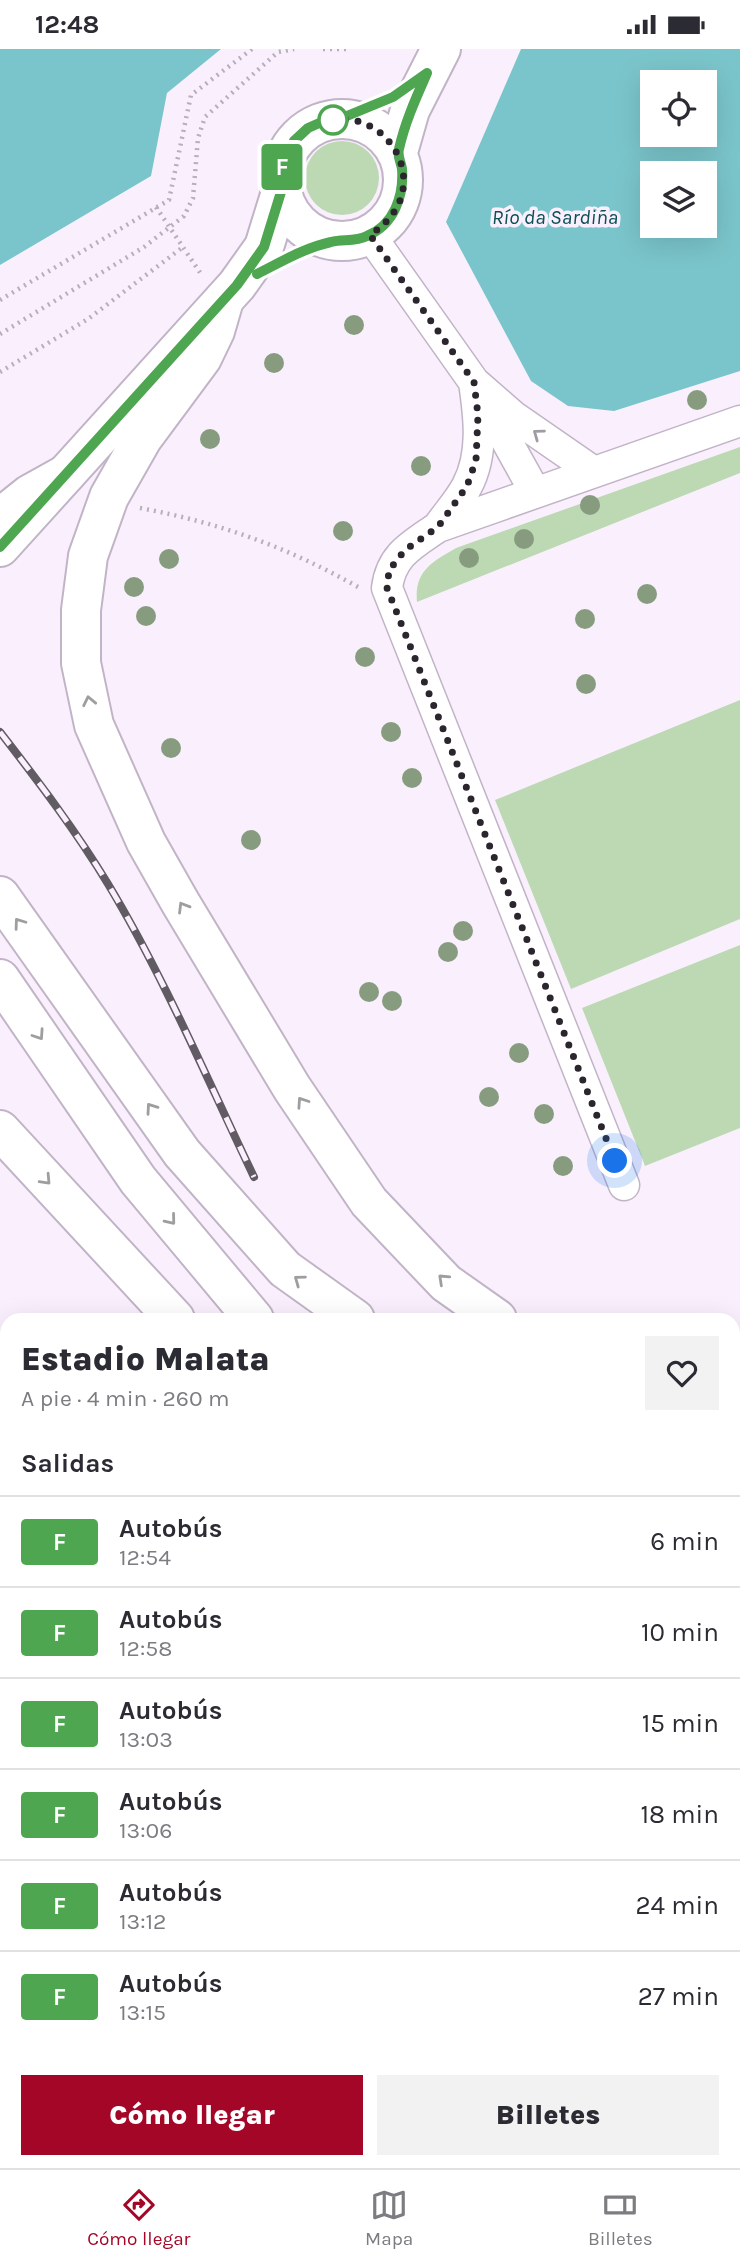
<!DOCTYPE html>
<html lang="es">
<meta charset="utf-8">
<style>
:root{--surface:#fff;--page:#f2f2f3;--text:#2b2b33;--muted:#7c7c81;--line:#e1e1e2;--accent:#a40627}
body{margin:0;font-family:Karla,sans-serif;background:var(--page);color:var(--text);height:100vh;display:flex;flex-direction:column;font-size:26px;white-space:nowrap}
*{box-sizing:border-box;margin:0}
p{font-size:23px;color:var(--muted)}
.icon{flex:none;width:38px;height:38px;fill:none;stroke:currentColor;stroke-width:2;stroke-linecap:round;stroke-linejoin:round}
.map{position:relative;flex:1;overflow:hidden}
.side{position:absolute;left:0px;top:1264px;width:740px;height:856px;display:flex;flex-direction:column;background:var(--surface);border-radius:21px 21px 0 0;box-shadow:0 7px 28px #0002}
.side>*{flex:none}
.badge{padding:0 14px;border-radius:5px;font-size:24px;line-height:46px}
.controls{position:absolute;left:640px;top:21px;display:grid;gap:14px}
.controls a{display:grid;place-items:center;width:77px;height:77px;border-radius:0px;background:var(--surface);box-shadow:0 7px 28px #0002;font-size:35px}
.you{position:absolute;width:35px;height:35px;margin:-18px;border:5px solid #fff;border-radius:50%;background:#1a73e8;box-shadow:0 0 0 10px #1a73e833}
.map>.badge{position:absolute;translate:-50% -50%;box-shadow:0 0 0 4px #fff}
h2{padding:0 21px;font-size:26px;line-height:63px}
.round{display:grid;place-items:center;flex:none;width:74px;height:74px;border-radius:0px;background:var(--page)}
.headline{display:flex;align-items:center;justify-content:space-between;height:119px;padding:0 21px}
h1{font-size:33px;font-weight:800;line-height:52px}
.action{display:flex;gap:14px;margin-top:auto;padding:14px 21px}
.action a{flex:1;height:80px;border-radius:0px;background:var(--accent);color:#fff;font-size:28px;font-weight:800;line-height:80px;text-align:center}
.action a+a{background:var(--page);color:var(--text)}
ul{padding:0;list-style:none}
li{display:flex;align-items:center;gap:21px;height:91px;padding:0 21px;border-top:2px solid var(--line)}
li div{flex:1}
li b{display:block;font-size:26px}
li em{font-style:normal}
li .badge{min-width:77px;font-weight:700;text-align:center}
.status{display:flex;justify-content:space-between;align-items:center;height:49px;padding:0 35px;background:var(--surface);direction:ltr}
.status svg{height:19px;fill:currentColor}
.tab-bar{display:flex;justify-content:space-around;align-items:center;height:98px;border-top:2px solid var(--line);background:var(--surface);font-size:19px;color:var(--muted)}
.tab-bar a{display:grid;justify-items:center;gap:4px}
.tab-bar .current{color:var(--accent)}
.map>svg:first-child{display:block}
.green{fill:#bdd9b4}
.water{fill:#7ac5cb;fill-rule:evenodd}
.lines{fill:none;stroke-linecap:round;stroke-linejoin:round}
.street-casing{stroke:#c2b4c7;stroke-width:33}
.secondary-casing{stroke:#c2b4c7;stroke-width:42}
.highway-casing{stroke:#c2b4c7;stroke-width:42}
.path{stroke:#b7afba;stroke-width:4.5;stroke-dasharray:2 5;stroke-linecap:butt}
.street{stroke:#fff;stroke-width:30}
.secondary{stroke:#fff;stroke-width:38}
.highway{stroke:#fff;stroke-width:38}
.rail-casing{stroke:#615b63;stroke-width:8}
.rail{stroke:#faf0fd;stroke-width:5;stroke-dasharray:16;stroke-linecap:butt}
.tree{fill:#879c7f}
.oneway{stroke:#a09da0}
.line-casing{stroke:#fff;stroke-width:16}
.line{stroke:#4fa651;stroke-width:10}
.walk{stroke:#2b262d;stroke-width:7;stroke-dasharray:0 12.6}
.stop-dot{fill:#fff;stroke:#4fa651;stroke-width:3.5}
.labels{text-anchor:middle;stroke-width:7;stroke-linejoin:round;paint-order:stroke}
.water-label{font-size:21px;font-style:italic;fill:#0a5054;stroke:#faf0fd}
</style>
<div class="status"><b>12:48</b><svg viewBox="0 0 49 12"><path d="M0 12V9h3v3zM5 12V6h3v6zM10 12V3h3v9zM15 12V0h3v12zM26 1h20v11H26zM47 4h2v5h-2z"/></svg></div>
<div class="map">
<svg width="740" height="2119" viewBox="0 0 740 2119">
<rect width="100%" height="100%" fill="#faf0fd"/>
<!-- green -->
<path class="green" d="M305 129a37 37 0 1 1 74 0a37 37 0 1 1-74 0Z
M740 398V424L417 553C414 522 432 513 456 499Z
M740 651V870L571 940 495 751Z
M740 896V1079L645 1117 582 959Z"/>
<!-- water -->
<path class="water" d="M0 0H221L167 44 151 127 0 216Z
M521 0H740V322L614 362 568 357 531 332 446 173ZM653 33H705V86H653ZM653 124H705V177H653Z"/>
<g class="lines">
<!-- street casing -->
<g class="street-casing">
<path id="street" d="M370 186 474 333 535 443
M438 478C447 465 459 452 467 437 484 405 479 367 474 333L513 367 594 423
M624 1136 387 539C391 506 412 496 438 478L740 372
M0 1833 7 1837
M460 2112 471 2119"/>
</g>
<!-- secondary casing -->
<g class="secondary-casing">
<path id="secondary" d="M281 131a61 61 0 1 1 122 0a61 61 0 1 1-122 0Z
M398 103 410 61 441 0
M0 498 237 236 264 198 281 143"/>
</g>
<!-- highway casing -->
<g class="highway-casing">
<path id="highway" d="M224 251 215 282 202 309 142 390 109 448 88 507 81 561V614L94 676 146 793 180 853 292 1039 369 1153 446 1234 497 1270
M0 469 30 445 66 425
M0 847 182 1104 285 1220 355 1270
M0 930 138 1131 254 1270
M0 1081 175 1270
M733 1371 740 1372
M733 1404H740
M733 1451 740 1452
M733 1481H740"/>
</g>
<!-- path -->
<path class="path" d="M323 0H348
M156 158 201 225
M0 251 169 151 191 46 252 0
M0 285 144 198 184 167 193 149 198 89 205 68 278 3 294 0
M0 323 88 270 183 198
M140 459C220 474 287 498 358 538
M0 1645H7
M0 2013 7 2024
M63 2112 68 2119
M273 2112 287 2119
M566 2112 591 2119"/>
<!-- street -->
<use href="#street" class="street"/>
<!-- secondary -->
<use href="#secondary" class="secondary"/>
<!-- highway -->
<use href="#highway" class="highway"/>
<!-- rail casing -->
<g class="rail-casing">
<path id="rail" d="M0 683C38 732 76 782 108 835 164 928 207 1030 254 1128"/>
</g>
<!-- rail -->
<use href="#rail" class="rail"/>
</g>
<!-- trees -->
<g class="tree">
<circle cx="354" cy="276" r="10"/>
<circle cx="274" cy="314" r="10"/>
<circle cx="697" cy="351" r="10"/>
<circle cx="210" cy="390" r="10"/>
<circle cx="421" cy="417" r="10"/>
<circle cx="590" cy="456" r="10"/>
<circle cx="343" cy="482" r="10"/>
<circle cx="524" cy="490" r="10"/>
<circle cx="469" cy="509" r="10"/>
<circle cx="169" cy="510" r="10"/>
<circle cx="134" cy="538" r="10"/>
<circle cx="647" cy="545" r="10"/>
<circle cx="146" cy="567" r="10"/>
<circle cx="585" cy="570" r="10"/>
<circle cx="365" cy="608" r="10"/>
<circle cx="586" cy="635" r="10"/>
<circle cx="391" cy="683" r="10"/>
<circle cx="171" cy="699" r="10"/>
<circle cx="412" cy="729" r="10"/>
<circle cx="251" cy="791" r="10"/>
<circle cx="463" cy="882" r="10"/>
<circle cx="448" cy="903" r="10"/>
<circle cx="369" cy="943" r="10"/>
<circle cx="392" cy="952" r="10"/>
<circle cx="519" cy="1004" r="10"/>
<circle cx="489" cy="1048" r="10"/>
<circle cx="544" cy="1065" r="10"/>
<circle cx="563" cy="1117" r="10"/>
</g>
<!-- one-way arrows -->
<defs><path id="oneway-chevron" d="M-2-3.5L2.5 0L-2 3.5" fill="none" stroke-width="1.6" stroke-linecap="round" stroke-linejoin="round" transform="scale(1.75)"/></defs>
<g class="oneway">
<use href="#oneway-chevron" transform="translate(538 385) rotate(-144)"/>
<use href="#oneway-chevron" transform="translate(89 652) rotate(-102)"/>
<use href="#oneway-chevron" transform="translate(183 858) rotate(-121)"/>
<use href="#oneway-chevron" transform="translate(19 874) rotate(-126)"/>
<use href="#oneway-chevron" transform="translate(39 986) rotate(56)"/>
<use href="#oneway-chevron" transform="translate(302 1053) rotate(-124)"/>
<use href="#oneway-chevron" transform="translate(151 1059) rotate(-125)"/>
<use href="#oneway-chevron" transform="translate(46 1131) rotate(47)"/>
<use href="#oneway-chevron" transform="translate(171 1171) rotate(51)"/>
<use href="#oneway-chevron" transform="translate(443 1230) rotate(-137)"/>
<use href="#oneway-chevron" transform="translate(299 1231) rotate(-144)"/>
</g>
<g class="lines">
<!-- line casing -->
<g class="line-casing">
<path id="line" d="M0 498 237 236 264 198 281 143 280 125 285 107 294 92 308 79 324 72 342 69 393 48 427 24C416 49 405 73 399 100 397 107 401 113 402 120 404 147 394 176 367 187 355 193 343 190 331 193 304 199 281 213 257 225"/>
</g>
<!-- line -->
<use href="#line" class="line"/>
<!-- walk -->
<path class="walk" d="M333 71C380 63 420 115 397 158 390 171 381 178 370 186L474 333 478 366 476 411 467 437 438 478 408 499 398 509 389 522 387 539 615 1112"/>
</g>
<!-- markers -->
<circle class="stop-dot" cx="333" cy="71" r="14"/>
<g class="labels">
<!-- water labels -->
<g class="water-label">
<text x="555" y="175">Río da Sardiña</text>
</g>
</g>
</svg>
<div class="controls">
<a><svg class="icon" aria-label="locate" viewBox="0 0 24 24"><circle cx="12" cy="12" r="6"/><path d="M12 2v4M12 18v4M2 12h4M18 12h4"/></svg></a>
<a><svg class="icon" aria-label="layers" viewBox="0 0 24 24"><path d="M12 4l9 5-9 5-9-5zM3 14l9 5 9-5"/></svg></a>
</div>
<div class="you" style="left:615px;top:1112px"></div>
<b class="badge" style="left:282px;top:118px;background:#4fa651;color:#fff">F</b>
<section class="side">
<div class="headline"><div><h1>Estadio Malata</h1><p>A pie · 4 min · 260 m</p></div><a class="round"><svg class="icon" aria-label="heart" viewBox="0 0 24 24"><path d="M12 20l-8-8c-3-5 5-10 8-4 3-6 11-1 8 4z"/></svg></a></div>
<h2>Salidas</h2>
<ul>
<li><span class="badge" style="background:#4fa651;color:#fff">F</span><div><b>Autobús</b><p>12:54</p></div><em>6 min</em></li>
<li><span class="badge" style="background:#4fa651;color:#fff">F</span><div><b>Autobús</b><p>12:58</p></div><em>10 min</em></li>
<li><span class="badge" style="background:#4fa651;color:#fff">F</span><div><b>Autobús</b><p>13:03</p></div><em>15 min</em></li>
<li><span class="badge" style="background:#4fa651;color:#fff">F</span><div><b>Autobús</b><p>13:06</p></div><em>18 min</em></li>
<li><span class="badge" style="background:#4fa651;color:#fff">F</span><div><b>Autobús</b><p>13:12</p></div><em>24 min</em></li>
<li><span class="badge" style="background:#4fa651;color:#fff">F</span><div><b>Autobús</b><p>13:15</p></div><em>27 min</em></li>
</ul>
<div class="action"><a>Cómo llegar</a><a>Billetes</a></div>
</section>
</div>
<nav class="tab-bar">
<a class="current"><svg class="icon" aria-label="directions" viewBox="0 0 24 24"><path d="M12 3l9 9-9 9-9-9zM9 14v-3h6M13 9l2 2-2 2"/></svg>Cómo llegar</a>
<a><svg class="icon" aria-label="map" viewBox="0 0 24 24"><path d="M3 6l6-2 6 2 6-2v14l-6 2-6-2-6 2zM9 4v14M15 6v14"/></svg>Mapa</a>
<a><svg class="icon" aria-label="tickets" viewBox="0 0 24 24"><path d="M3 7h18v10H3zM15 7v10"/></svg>Billetes</a>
</nav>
